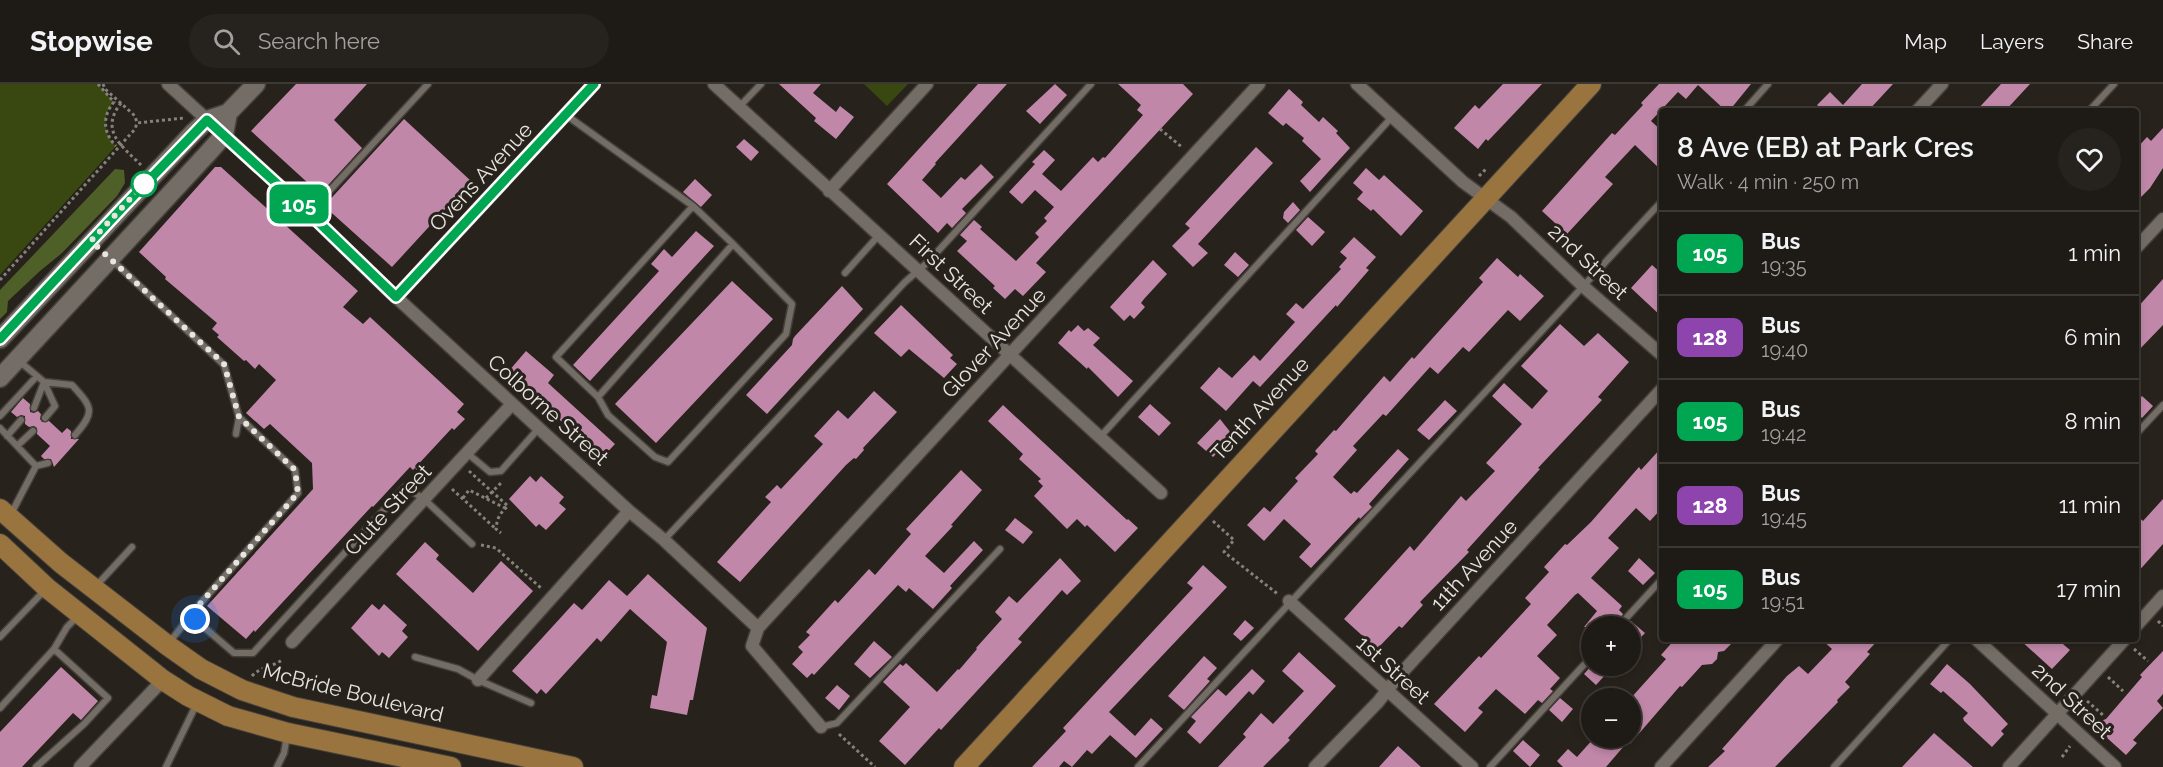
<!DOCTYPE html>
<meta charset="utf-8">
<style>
:root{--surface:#1e1a15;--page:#26231e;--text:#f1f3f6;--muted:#a1a1a0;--line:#3c3834}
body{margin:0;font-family:Raleway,sans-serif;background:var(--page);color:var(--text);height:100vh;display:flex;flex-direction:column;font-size:22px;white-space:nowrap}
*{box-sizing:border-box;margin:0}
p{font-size:20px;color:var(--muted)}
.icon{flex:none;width:33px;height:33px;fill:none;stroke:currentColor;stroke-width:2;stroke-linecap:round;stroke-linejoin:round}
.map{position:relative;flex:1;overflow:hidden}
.details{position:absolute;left:1659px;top:24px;width:480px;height:534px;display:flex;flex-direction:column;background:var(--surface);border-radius:6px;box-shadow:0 3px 9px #0003,0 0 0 2px var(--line)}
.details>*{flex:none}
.badge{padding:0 12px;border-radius:9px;font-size:21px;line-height:39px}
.tools{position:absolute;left:1581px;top:532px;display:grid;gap:12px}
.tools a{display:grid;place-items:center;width:60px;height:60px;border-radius:50%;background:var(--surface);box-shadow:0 3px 9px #0003,0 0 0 2px var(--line);font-size:30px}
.you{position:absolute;width:30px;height:30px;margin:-15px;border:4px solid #fff;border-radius:50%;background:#1a73e8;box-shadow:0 0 0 9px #1a73e833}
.map>.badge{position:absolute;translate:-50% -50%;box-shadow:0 0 0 3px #fff}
.round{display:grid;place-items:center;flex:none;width:63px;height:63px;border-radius:32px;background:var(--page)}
.headline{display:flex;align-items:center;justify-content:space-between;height:102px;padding:0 18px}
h1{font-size:28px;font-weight:600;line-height:45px}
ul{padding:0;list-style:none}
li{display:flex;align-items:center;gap:18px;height:84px;padding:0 18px;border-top:2px solid var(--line)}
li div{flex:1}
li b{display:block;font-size:22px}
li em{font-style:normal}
li .badge{min-width:66px;font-weight:700;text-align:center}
header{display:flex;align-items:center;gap:36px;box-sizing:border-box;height:84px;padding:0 30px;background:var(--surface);border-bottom:2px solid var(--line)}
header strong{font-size:28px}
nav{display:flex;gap:33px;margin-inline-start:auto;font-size:21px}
.search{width:420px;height:54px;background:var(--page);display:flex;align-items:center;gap:15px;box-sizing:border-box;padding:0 21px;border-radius:33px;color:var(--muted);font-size:22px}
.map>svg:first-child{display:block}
.green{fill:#394710}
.forest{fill:#4f5f28}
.building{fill:#c087a8}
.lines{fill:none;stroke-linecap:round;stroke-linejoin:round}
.lane-casing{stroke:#44403b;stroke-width:9}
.street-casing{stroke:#44403b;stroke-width:15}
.secondary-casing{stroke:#44403b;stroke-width:21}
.primary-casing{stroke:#44403b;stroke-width:22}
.path{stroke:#86817c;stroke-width:3;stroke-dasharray:3 3;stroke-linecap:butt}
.lane{stroke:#746d66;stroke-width:6}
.street{stroke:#746d66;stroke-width:12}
.secondary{stroke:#746d66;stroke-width:18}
.primary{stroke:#9a743f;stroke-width:20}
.line-casing{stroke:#fff;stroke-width:14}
.line{stroke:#00a651;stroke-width:9}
.walk{stroke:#e8e5e1;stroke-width:6;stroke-dasharray:0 10.8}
.stop-dot{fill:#fff;stroke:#00a651;stroke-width:3}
.labels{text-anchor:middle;stroke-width:6;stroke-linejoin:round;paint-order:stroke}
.street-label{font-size:21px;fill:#e8e5e1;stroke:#28221c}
</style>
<header>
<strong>Stopwise</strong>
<div class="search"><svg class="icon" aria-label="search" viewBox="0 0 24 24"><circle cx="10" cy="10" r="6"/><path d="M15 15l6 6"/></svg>Search here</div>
<nav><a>Map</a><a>Layers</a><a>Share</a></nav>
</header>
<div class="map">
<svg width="2163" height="683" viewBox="0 0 2163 683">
<rect width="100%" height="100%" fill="#28221c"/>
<!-- green -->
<path class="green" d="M0 0H98L114 18C102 32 103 49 116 62L0 191Z
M864 0H908L887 22Z"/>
<!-- forest -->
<path class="forest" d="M115 85 124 86 125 99 117 112 62 169 40 187 8 217 7 228 0 235V206Z"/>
<!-- building -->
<path class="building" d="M296 0H367L334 36 362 64 320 110 251 47Z
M779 0H821L813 9 836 28 840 22 854 33 836 55 814 37 816 34Z
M978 0H1007L935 79 936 80 922 96 941 114 961 93 965 96 981 80 994 93 962 125 966 129 952 144 947 139 938 149 887 100Z
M1055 0 1067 11 1040 40 1026 27Z
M1118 0H1183L1193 10 1036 179 1046 188 1023 212 1015 205 1005 215 993 204 995 202 957 167 967 157 960 151 974 136 982 143 980 145 1016 177 1039 153 1035 149 1047 137 1044 134 1054 123 1035 106 1022 120 1009 108 1035 80 1032 78 1044 66 1055 76 1042 90 1061 107 1093 73 1098 78 1103 73 1105 74 1143 31 1137 26 1141 21Z
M1503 0H1542L1488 57 1486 55 1478 65 1454 44 1475 21 1479 25Z
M1659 0H1751L1729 27H1726L1698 1 1686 15 1678 8 1651 37 1662 47V87L1635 61 1605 93 1613 100 1567 150 1542 127 1612 49 1615 51 1643 21 1641 19Z
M1862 0H1893L1868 27H1824L1817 21 1830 8 1843 21Z
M2001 0H2030L2005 27H1976Z
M1289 5 1303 18 1301 21 1319 38 1323 33 1338 47 1336 49 1350 64 1310 108 1300 97 1321 75 1302 57 1304 54 1286 39 1283 42 1268 29Z
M404 35 471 97 392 183 324 122Z
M2163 44V84L2150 104 2136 118V65L2147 53 2151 57Z
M744 55 759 68 751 77 736 63Z
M1256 63 1273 79 1198 160 1208 169 1193 183 1172 162 1190 144 1185 140Z
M215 83H221L358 207 343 223 363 240 370 233 464 320 457 328 465 335 454 346 452 344 413 386 410 383 373 423 372 422 255 548 254 546 246 555 207 522 313 405 312 379 270 340 264 345 246 329 276 296 259 280 255 285 246 276 244 277 217 253 219 251 212 245 217 239 165 195 166 193 139 168Z
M1366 84 1379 96 1384 91 1423 127 1401 152 1373 125 1371 127 1357 115 1363 108 1353 99Z
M695 95 712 111 701 123 683 108Z
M1293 118 1300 126 1288 139 1283 134 1284 128Z
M1308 133 1325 148 1312 162 1296 146Z
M696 147 714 162 590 297 573 281 659 187 651 180 664 165 672 173Z
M1354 153 1376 173 1366 184 1369 186 1337 223 1336 221 1260 303 1253 297 1226 327 1200 304 1219 283 1232 294 1254 271 1260 277 1295 238 1286 230 1296 219 1303 225 1341 185 1339 183 1347 174 1340 168Z
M1235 168 1249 181 1238 193 1224 181Z
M1497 174 1518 193 1520 190 1544 212 1520 237 1508 226 1469 268 1463 263 1438 290 1430 283 1386 332 1383 330 1353 362 1357 366 1333 393 1351 410 1354 407 1357 409 1398 365 1409 375 1369 420 1372 423 1360 435 1359 433 1311 484 1299 473 1311 460 1284 435 1264 457 1247 441 1264 423 1270 428 1298 397 1295 394 1318 370 1315 367 1334 346 1336 347 1384 292 1390 298 1412 273 1414 275 1483 198 1479 194Z
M1153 176 1167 190 1144 215 1141 219 1145 223 1134 235 1130 231 1124 237 1110 223Z
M1652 181 1662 190V233L1631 204Z
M2163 195V241L2136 269V225Z
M732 197 773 235 656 359 615 320Z
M842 202 863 225 767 330 746 311 792 261 793 255 795 252Z
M901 221 953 271 950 274 957 280 944 294 909 265 901 273 874 249Z
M1560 240 1584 262 1598 249 1629 278 1598 313 1602 316 1538 384 1540 385 1467 466 1469 468 1420 518 1423 521 1402 544 1399 542 1377 565 1344 535 1410 462 1414 467 1461 412 1466 417 1495 387 1486 379 1522 340 1492 312 1504 299 1532 325 1548 307 1521 282Z
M1078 241 1084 247 1088 244 1100 254 1093 261 1133 297 1118 313 1088 283 1087 285 1058 259 1069 246 1071 248Z
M526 267 554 291 548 299 615 360 602 374 542 320 544 318 508 288Z
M874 307 897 328 863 364 864 366 856 375 854 374 846 381 740 498 717 478 771 418 765 413 777 401 781 405 823 360 814 352 838 326 848 335Z
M2142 312 2153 322 2142 334 2136 328V318Z
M23 314 30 320V328L34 329 38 327 41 330 40 335 42 338 49 337 62 349 67 344 71 347V355H79L54 383 51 375H44L41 372 50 362 37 350V344L34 342 29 343 25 340V332L21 331 17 333 11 328Z
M1445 316 1457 327 1429 356 1417 346Z
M1150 320 1171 339 1159 352 1138 333Z
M1003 321 1127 436 1128 435 1138 444 1115 468 1087 441 1085 443 1077 435 1067 445 1034 412 1043 402 1038 397 1041 395 1019 375 1023 370 988 337Z
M1220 335 1231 349 1219 362 1221 365 1213 373 1197 359Z
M1662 363V424L1650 437 1636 424 1608 454 1619 464 1591 494 1622 522 1619 526 1623 530 1613 543H1584L1597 527 1578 509 1575 511 1547 541 1557 551 1537 572 1560 594 1550 605 1553 607 1542 619 1538 616 1525 630 1496 605 1478 624 1483 628 1465 648 1434 620 1479 572 1481 574 1531 520 1525 514 1549 488 1544 483 1565 460 1567 461 1591 438 1639 383 1641 386Z
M961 386 982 406 951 441 953 442 925 472 944 489 974 457 983 466 950 502 952 504 933 525 909 504 906 508 898 501 814 591 812 589 807 594 792 580 803 568 798 563 810 551 806 548 835 516 838 519 869 485 875 491 911 450 906 445Z
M530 392 536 398 541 392 564 413 559 419 566 425 546 446 539 440 536 443 509 415Z
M2163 415V460L2136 490V431L2143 437Z
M1015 434 1033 448 1023 460 1005 446Z
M425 458 439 471 436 475 473 509 501 477 533 507 478 567 396 490Z
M1060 474 1081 497 1067 511 1062 506 1018 555 1022 558 941 646 939 644 905 681 879 657 910 623 883 598 900 580 903 582 906 579 937 608 958 585 959 586 977 565 976 564 1002 535 995 528 1009 512 1017 519Z
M1639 474 1655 489 1643 501 1628 487Z
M1203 481 1227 503 1109 628 1135 652 1151 634 1163 645 1136 674 1110 651 1092 670 1087 666 1072 683 1064 677 1059 683H1032L1066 647 1063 644 1193 504 1187 499Z
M648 490 707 544 693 616H690L687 631 650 624 652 611 657 612 667 558 630 525 601 558 597 554 546 610 541 605 537 610 512 587 574 519 582 526 609 496 627 512Z
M372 520 379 526 384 520 407 541 402 547 408 553 389 574 382 568 379 572 351 544Z
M1245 536 1254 544 1241 557 1233 550Z
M1631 537 1645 549 1630 565V543H1625Z
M1675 555H1736L1724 567 1718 568 1717 575 1712 580 1702 581 1682 603 1680 602 1630 660V655L1606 683H1563L1557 677 1568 665 1577 673 1594 654H1630V615L1666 575 1661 571Z
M1821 555H1879L1867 568 1870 570 1845 598 1850 603 1837 616 1838 618 1775 683H1708L1725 667 1722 665 1787 592 1799 582 1808 590 1832 565Z
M2019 555H2057L2070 566 2052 585Z
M874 557 892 573 870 594 854 580Z
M2163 567V610L2157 617 2163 624 2133 656 2137 659 2126 671 2096 644 2098 638 2106 635 2142 593 2140 591Z
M1299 568 1336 602 1288 654 1290 656 1263 683H1218L1246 653 1243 650 1261 629 1273 640 1304 607 1282 587Z
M1204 572 1217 584 1207 595 1210 597 1184 626 1168 612Z
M1947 580 1970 600 2008 640 2001 647 2004 650 1992 663 1964 637 1963 634 1968 629 1943 607 1941 609 1930 600Z
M1591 582H1601L1608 588 1596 601 1584 590Z
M61 583 98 617 81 636 73 629 22 683H0V648Z
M1252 585 1265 597 1253 611 1249 607 1200 660 1187 648 1196 637 1191 633 1218 605 1226 612Z
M837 601 850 612 839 626 825 614Z
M1560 614 1573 625 1562 638 1549 626Z
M1934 649 1973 683H1902Z
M1523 656 1540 671 1530 683 1513 667Z
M1398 662 1421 683H1379Z"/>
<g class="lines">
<!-- lane casing -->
<g class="lane-casing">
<path id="lane" d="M739 23 761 0
M1744 27 1768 0
M2089 27 2114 0
M566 31 693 122 733 160
M309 129 428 0
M111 175 224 281 239 333 236 350
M845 189 879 151
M19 277 37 292
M44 298 72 301C92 323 96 327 75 351
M598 313 733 160 792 220 786 250 668 378 655 373 608 331 598 313 556 273 693 122
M34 324 44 298
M0 332 37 292 44 298 55 322 45 334
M0 344 36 382 11 430
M2136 350 2163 321
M7 352 21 336
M1100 353 1392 33
M17 362 33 347
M467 369 490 388 501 387 539 344
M36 382 48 379
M664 456 905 198 928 178 1091 0
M96 502 132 463
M190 531 234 569H253L405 403 424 415 472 460
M1618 543 1662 495
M0 553 45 506
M168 560 199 521 298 409 295 386 239 333
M415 573 458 585 478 596 531 619
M0 624 54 565 67 543 77 533
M821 643 837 639 1000 465
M36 683 84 640 108 614 54 565
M166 683 197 619
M277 683 284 669 287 652
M1138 683 1662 117
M1490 683 1592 572
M1834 683 1950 555"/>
</g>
<!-- street casing -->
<g class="street-casing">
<path id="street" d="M168 0 309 129 384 202 629 427 664 456 758 544 752 562 821 643
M714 0 1161 409
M1357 0 1463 98 1511 133 1584 203 1662 271
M1917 27 1942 0
M829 107 927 0
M2136 164 2163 135
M396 213 594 0
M1289 517 1472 683
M2136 542 2163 512
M758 544 1259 0
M1976 555 2115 683
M292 558 512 320
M478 596 629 427
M80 683 163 596
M1315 683 1378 618 1396 595 1662 305
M1661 683 1778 555
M2009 683 2125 555"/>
</g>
<!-- secondary casing -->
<g class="secondary-casing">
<path id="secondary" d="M0 255 194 48 207 36 228 29 256 0
M0 294 208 69 224 51 228 29"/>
</g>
<!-- primary casing -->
<g class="primary-casing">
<path id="primary" d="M0 425 61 479 167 561 201 585 242 606 293 623 573 683
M0 460 47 504 163 596 188 612 228 632 288 649 451 683
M964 683 1591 0"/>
</g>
<!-- path -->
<path class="path" d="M98 0 114 18C102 32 103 49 116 62
M103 0 105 5 135 32 137 39
M121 19C99 47 122 62 141 81
M1160 45 1183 64
M1479 92 1487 84
M0 196 135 45 137 39 184 34
M416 383 427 393
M469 387 508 422C500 429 497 434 496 445L501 449
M452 405 496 445
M463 414 469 406 505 424
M486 414 503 397
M1213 437 1234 456 1224 468 1279 511
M481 461 496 464 542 505
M2158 537 2163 542
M2134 565 2148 577
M252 592C261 582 274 583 283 575
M2108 593 2123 607
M2087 617 2104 632
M839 650 875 683
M2062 673 2070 662"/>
<!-- lane -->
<use href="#lane" class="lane"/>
<!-- street -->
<use href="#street" class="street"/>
<!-- secondary -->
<use href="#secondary" class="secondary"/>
<!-- primary -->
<use href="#primary" class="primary"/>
</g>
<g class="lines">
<!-- line casing -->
<g class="line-casing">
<path id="line" d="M0 255 123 123 207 36 309 129 396 213 594 0"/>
</g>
<!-- line -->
<use href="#line" class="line"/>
<!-- walk -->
<path class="walk" d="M144 100 91 157 224 280 239 333 295 386 298 409 199 521 190 531 195 535"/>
</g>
<!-- markers -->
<circle class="stop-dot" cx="144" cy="100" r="12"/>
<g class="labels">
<!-- street labels -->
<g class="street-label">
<text transform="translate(481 93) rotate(-47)" y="7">Ovens Avenue</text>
<text transform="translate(1588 178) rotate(43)" y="7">2nd Street</text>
<text transform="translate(951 190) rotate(43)" y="7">First Street</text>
<text transform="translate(994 259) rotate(-47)" y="7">Glover Avenue</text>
<text transform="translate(1260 325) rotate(-47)" y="7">Tenth Avenue</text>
<text transform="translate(548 326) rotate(42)" y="7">Colborne Street</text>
<text transform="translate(388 426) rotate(-47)" y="7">Clute Street</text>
<text transform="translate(1474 481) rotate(-47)" y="7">11th Avenue</text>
<text transform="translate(1393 586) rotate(42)" y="7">1st Street</text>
<text transform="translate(353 609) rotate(14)" y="7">McBride Boulevard</text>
<text transform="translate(2072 617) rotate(43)" y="7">2nd Street</text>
</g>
</g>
</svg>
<div class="tools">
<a>+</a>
<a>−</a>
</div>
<div class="you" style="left:195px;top:535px"></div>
<b class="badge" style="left:299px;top:120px;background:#00a651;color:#fff">105</b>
<section class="details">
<div class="headline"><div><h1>8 Ave (EB) at Park Cres</h1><p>Walk · 4 min · 250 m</p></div><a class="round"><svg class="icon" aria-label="heart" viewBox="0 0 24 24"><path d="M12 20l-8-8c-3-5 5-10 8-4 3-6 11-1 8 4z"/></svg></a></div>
<ul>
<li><span class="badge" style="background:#00a651;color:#fff">105</span><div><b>Bus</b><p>19:35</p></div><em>1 min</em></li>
<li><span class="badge" style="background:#8e44ad;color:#fff">128</span><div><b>Bus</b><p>19:40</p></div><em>6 min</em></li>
<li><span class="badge" style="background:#00a651;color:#fff">105</span><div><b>Bus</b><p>19:42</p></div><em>8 min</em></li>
<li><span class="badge" style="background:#8e44ad;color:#fff">128</span><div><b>Bus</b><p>19:45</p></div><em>11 min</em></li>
<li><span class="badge" style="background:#00a651;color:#fff">105</span><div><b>Bus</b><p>19:51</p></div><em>17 min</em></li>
</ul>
</section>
</div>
